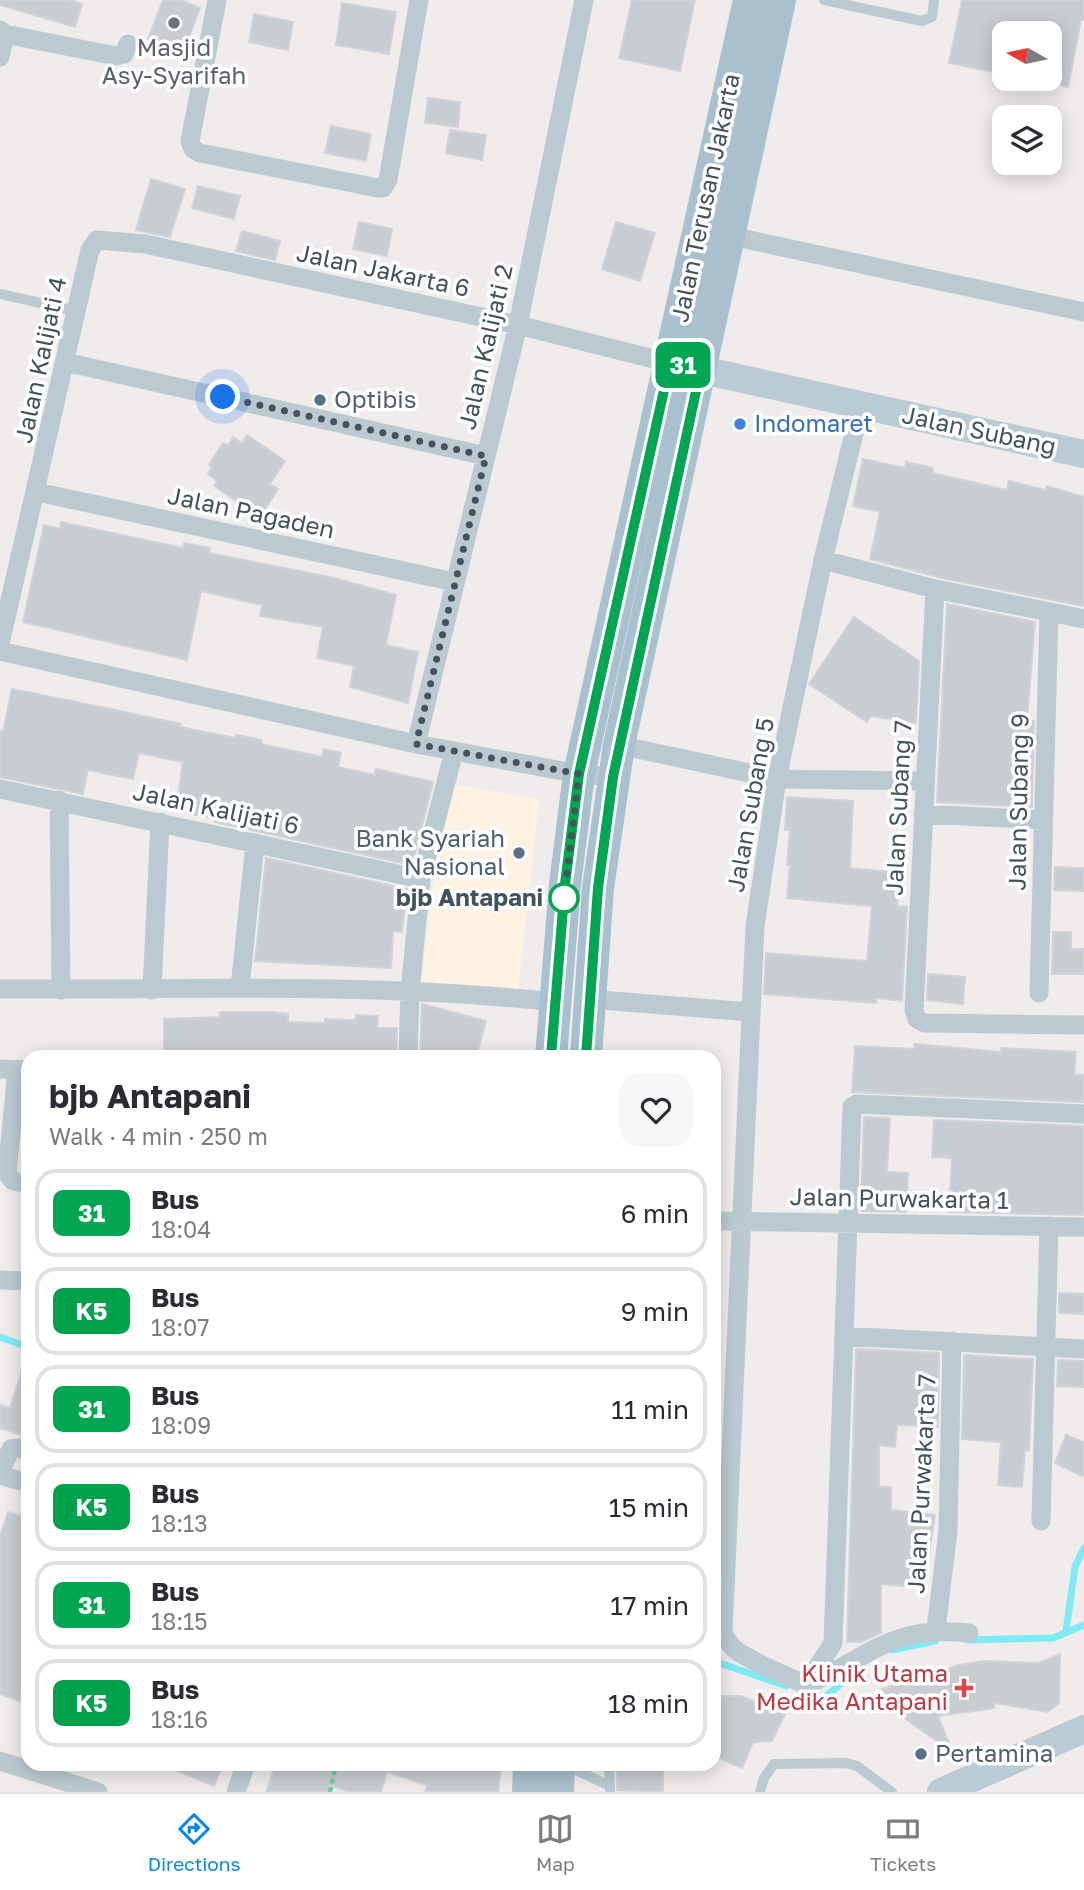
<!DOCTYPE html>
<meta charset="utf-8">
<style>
:root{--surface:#fff;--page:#f7f7f7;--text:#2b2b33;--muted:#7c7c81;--line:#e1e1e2;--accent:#0687f0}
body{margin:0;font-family:"Golos Text",sans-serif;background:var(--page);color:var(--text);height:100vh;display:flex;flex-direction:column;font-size:26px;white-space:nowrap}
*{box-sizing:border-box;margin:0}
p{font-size:23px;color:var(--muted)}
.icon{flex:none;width:38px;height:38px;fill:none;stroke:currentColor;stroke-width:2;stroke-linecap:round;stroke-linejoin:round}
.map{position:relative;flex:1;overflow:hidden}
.sheet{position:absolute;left:21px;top:1050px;width:700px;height:721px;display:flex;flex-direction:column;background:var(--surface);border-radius:21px;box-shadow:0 4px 18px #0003}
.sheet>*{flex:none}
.badge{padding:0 14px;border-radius:10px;font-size:24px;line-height:46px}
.needle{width:46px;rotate:279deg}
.fabs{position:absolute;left:992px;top:21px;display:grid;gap:14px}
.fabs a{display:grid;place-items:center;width:70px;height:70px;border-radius:14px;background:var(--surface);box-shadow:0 4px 18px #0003;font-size:35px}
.you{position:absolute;width:35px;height:35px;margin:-18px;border:5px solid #fff;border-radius:50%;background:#1a73e8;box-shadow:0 0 0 10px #1a73e833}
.map>.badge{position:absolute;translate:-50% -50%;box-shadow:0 0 0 4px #fff}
.round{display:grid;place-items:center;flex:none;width:74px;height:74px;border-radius:21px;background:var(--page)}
.summary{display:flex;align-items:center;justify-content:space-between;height:119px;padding:0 28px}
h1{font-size:33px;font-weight:700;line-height:52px}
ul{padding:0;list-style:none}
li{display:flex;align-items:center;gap:21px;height:88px;margin:0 14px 10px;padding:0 14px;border:4px solid var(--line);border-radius:21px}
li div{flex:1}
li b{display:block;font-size:26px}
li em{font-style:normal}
li .badge{min-width:77px;font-weight:700;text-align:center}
.menu{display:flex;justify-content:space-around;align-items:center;height:98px;border-top:2px solid var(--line);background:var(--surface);font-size:19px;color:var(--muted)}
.menu a{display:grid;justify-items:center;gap:4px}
.menu .active{color:var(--accent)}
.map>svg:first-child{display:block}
.commercial{fill:#fef2e2}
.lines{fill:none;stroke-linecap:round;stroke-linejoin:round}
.stream{stroke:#7deaf5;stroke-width:7}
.building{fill:#c8cdd2;stroke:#d0d3d9;stroke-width:2}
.path{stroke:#69d493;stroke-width:4.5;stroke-dasharray:5 3.5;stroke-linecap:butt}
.lane{stroke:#bbcad1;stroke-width:10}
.street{stroke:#bbcad1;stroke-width:19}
.secondary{stroke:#bbcbd6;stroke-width:28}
.primary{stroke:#a9c0cf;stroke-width:32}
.line-casing{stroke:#fff;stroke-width:16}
.line{stroke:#00a651;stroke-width:10}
.walk{stroke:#43535c;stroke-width:7;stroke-dasharray:0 12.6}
.worship-dot{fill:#6b7280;stroke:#fff;stroke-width:2.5}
.service-dot{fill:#5c6f8a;stroke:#fff;stroke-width:2.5}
.shop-dot{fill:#3f7fe0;stroke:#fff;stroke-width:2.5}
.stop-dot{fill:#fff;stroke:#00a651;stroke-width:3.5}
.health-dot{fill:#e0444e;stroke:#fff;stroke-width:2.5}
.labels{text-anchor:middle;stroke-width:7;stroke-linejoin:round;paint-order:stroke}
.worship-label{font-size:24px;fill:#5b616d;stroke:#fff}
.street-label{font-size:24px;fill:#43535c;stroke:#fff}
.service-label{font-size:24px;fill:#4e5e75;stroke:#fff;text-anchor:start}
.shop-label{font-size:24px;fill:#366cbe;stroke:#fff;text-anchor:start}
.stop-label{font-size:24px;font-weight:bold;fill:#43535c;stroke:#fff;text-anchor:end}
.health-label{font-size:24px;fill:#be3a42;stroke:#fff;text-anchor:end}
</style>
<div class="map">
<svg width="1084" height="1792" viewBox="0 0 1084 1792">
<rect width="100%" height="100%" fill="#f0ecec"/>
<!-- commercial -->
<path class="commercial" d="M445 783 539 799 518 990 421 985Z"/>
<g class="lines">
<!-- stream -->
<path class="stream" d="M0 1337 28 1347
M1066 1631 1075 1567 1084 1548
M967 1640 1053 1638 1084 1625
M892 1650 935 1641
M714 1661 786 1686
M804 1692 824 1698 863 1665"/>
</g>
<!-- building -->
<path class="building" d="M0 0H69L82 4 75 27 0 5Z
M163 0H181L200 8 183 53 148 39Z
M632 0H695L680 71 619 58Z
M962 0H1084V20H1081L1068 87 1050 83V33H1004V74L949 63Z
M342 3 396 12 389 54 336 45Z
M254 14 293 22 288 50 249 42Z
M428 98 460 102 458 127 425 123Z
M331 126 371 134 366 161 325 153Z
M450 130 486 135 482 160 446 153Z
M151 179 185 189 170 237 136 230Z
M198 186 240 196 234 219 192 208Z
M359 222 392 229 387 256 353 249Z
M616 222 655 233 640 281 602 269Z
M242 231 280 241 275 260 236 251Z
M247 435 285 461 270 484 278 489 264 511 256 506 252 512 214 486 217 481 208 474 212 467 209 465 223 443 228 446 233 437 242 443Z
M863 459 905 468 906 462 933 468 932 473 1007 490 1009 481 1046 490 1047 486 1084 497V606L946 579 870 559 880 512 853 506Z
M61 522 183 548 184 543 210 548 209 553 330 577 396 595 386 645 418 652 408 703 350 687 354 666 317 658 323 627 260 616 262 605 201 591 187 660 23 622 44 525 60 529Z
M947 604 1035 622 1027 720 1034 721 1032 807 937 802Z
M854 617 919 661 916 723 871 716 867 722 809 684Z
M12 689 111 709 181 724 180 727 235 738 236 735 262 740 261 744 322 757 324 749 341 753 338 767 375 775 376 769 433 782 412 865 215 822V819L176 811 183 762 139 753 133 779 88 770 83 794 0 777V731L3 732Z
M787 797 853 801 850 868 900 873 897 906 907 907 902 1001 876 998V1003L764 994 766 953 867 961 872 906 787 898 790 865H787L790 830H785Z
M266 858 407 889 402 932 393 931 391 968 255 961Z
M1055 867 1084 868V891L1054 890Z
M1053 932H1071V949H1084V974H1052Z
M928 974 965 977 963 1004 927 1000Z
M422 1004 486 1021 476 1057H420Z
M220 1012H272L288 1014V1022L325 1023V1019L356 1020V1015L378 1016 377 1028H397L396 1057H164V1019L220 1017Z
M915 1044 1001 1052V1048L1076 1052 1074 1075H1084V1102L852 1092 855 1046 914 1049Z
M864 1117 890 1118 887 1172 908 1173 906 1212 861 1211Z
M934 1120 1084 1126V1215L949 1212 952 1158 932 1157Z
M1059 1293 1084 1294V1314L1059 1313Z
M856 1349 939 1353 938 1427 897 1425 895 1447 879 1445V1487H891V1510L935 1515 924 1588 881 1584V1633L861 1642H847Z
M964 1355 1033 1359 1029 1451 1025 1450 1022 1487 998 1485 1001 1442 962 1439Z
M1058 1360 1084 1361V1387L1057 1386Z
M24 1364 28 1365V1437L0 1428V1405L10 1408Z
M1066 1435 1084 1442V1477L1055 1463Z
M8 1512 28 1518V1675L19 1701 0 1694V1536Z
M1060 1654 1059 1703 1048 1712 995 1703 994 1708 938 1716 953 1753 885 1704 882 1689 959 1665 984 1661 1038 1663Z
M714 1696H741L785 1714 772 1741 753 1742 742 1768 714 1756Z
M161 1764H223L214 1786Z
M276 1764H491L501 1767 498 1792H425L427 1785 387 1772 381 1792H349L330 1785 328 1792H266Z
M617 1764H663V1792L617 1790Z"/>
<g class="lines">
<!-- path -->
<path class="path" d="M330 1792 336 1764"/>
<!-- lane -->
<path class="lane" d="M824 0 922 21 932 17 934 0
M0 294 76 311
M563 1764 610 1786
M609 1764 610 1791
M760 1792 764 1778 774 1764 846 1763 857 1766 892 1792"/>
<!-- street -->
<path class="street" d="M217 0 190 141 193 149 200 153 378 188H383L388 180 419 0
M0 30 5 34 116 56 124 54 128 44
M0 57 5 34
M731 236 1084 312
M65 362 486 456
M37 492 455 582
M823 560 935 589 1084 619
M935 589 914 1010 917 1019 925 1023 1084 1025
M0 644 90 250 97 240 145 244 518 325 670 363
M0 651 416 744 579 774 613 777
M416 744 518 325 584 0
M619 745 777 779 925 781
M0 789 421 879
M59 800 61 990
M923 814 1043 820
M240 987 255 843
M0 989C185 990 370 982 554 1002
M152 990 160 822
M1039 993 1049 612
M588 999 750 1012
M408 1057 410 991 421 879 454 751
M0 1069 28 1070
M17 1070 7 1173 13 1181 28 1184
M714 1221 1084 1227
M0 1280 28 1281
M844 1336 1084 1349
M0 1471 11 1449 20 1448 28 1451
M0 1475 28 1483
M1041 1521 1049 1226
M714 1629C727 1634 727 1644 737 1651 758 1665 783 1674 806 1685L833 1643 852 1107 856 1104 1084 1114
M936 1629 948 1531 952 1341
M723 1632 755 926 777 779 823 560 861 405
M807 1685C873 1655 891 1625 969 1633
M0 1761 98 1792
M236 1792 246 1764"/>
<!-- secondary -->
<path class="secondary" d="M679 365 1084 454
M941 1792 1084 1729"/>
<!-- primary -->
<path class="primary" d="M551 1057 565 884 579 774 749 0
M586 1057 598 888 619 745 780 0
M528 1792 529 1764
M558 1792 559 1764"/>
</g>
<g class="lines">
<!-- line casing -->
<g class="line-casing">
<path id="line" d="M551 1057 565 884 579 774 670 363 701 368 613 777 598 888 586 1057"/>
</g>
<!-- line -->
<use href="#line" class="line"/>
<!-- walk -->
<path class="walk" d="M223 397 486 456 416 744 579 774 563 908 564 898"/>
</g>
<!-- markers -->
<circle class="worship-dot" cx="174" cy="23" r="7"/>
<g class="service-dot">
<circle cx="320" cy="400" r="7"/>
<circle cx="519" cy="853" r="7"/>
<circle cx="921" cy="1754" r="7"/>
</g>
<circle class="shop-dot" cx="740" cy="424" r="7"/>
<circle class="stop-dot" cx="564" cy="898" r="14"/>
<path class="health-dot" d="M960.5 1677.5h7v7h7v7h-7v7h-7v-7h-7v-7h7z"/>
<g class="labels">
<!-- worship labels -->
<g class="worship-label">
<text x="174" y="56">Masjid<tspan x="174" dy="28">Asy-Syarifah</tspan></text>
</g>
<!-- street labels -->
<g class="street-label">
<text transform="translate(706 198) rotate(-78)" y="8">Jalan Terusan Jakarta</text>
<text transform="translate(383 271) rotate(12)" y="8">Jalan Jakarta 6</text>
<text transform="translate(486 347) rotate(-77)" y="8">Jalan Kalijati 2</text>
<text transform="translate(41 360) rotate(-78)" y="8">Jalan Kalijati 4</text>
<text transform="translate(979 431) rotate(12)" y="8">Jalan Subang</text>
<text transform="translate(251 513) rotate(12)" y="8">Jalan Pagaden</text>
<text transform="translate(1019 802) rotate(-89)" y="8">Jalan Subang 9</text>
<text transform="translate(751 805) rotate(-80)" y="8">Jalan Subang 5</text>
<text transform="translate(899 808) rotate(-87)" y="8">Jalan Subang 7</text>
<text transform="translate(216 809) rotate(12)" y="8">Jalan Kalijati 6</text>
<text transform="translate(899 1199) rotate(1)" y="8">Jalan Purwakarta 1</text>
<text transform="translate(922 1484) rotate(-87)" y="8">Jalan Purwakarta 7</text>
</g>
<!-- service labels -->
<g class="service-label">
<text x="334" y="408">Optibis</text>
<text x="505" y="847" text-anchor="end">Bank Syariah<tspan x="505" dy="28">Nasional</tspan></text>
<text x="935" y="1762">Pertamina</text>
</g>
<!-- shop labels -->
<g class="shop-label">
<text x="754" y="432">Indomaret</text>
</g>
<!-- stop labels -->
<g class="stop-label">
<text x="543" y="906">bjb Antapani</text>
</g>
<!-- health labels -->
<g class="health-label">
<text x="948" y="1682">Klinik Utama<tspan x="948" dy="28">Medika Antapani</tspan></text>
</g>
</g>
</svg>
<div class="fabs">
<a><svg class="needle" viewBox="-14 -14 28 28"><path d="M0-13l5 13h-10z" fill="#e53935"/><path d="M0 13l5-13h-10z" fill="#7c7c81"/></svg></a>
<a><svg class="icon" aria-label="layers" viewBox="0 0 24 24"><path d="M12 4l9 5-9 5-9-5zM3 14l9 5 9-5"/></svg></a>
</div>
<div class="you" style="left:223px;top:397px"></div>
<b class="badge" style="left:683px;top:365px;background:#00a651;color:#fff">31</b>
<section class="sheet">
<div class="summary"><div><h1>bjb Antapani</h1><p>Walk · 4 min · 250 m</p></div><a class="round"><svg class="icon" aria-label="heart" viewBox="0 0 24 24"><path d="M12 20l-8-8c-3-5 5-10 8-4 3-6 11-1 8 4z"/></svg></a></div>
<ul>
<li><span class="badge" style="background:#00a651;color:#fff">31</span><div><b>Bus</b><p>18:04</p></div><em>6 min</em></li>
<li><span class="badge" style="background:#00a14b;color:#fff">K5</span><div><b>Bus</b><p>18:07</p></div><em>9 min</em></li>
<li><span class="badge" style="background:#00a651;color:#fff">31</span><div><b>Bus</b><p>18:09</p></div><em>11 min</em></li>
<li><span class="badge" style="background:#00a14b;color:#fff">K5</span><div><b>Bus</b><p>18:13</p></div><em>15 min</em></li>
<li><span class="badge" style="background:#00a651;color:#fff">31</span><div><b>Bus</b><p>18:15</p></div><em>17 min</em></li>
<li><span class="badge" style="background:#00a14b;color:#fff">K5</span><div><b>Bus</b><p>18:16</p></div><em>18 min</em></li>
</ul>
</section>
</div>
<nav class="menu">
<a class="active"><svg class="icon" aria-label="directions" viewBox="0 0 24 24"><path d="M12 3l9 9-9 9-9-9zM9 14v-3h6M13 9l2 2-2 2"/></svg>Directions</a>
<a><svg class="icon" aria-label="map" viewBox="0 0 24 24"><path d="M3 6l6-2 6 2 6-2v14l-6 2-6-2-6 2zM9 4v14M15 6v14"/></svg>Map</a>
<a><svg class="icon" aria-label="tickets" viewBox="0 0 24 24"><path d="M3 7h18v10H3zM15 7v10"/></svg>Tickets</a>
</nav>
